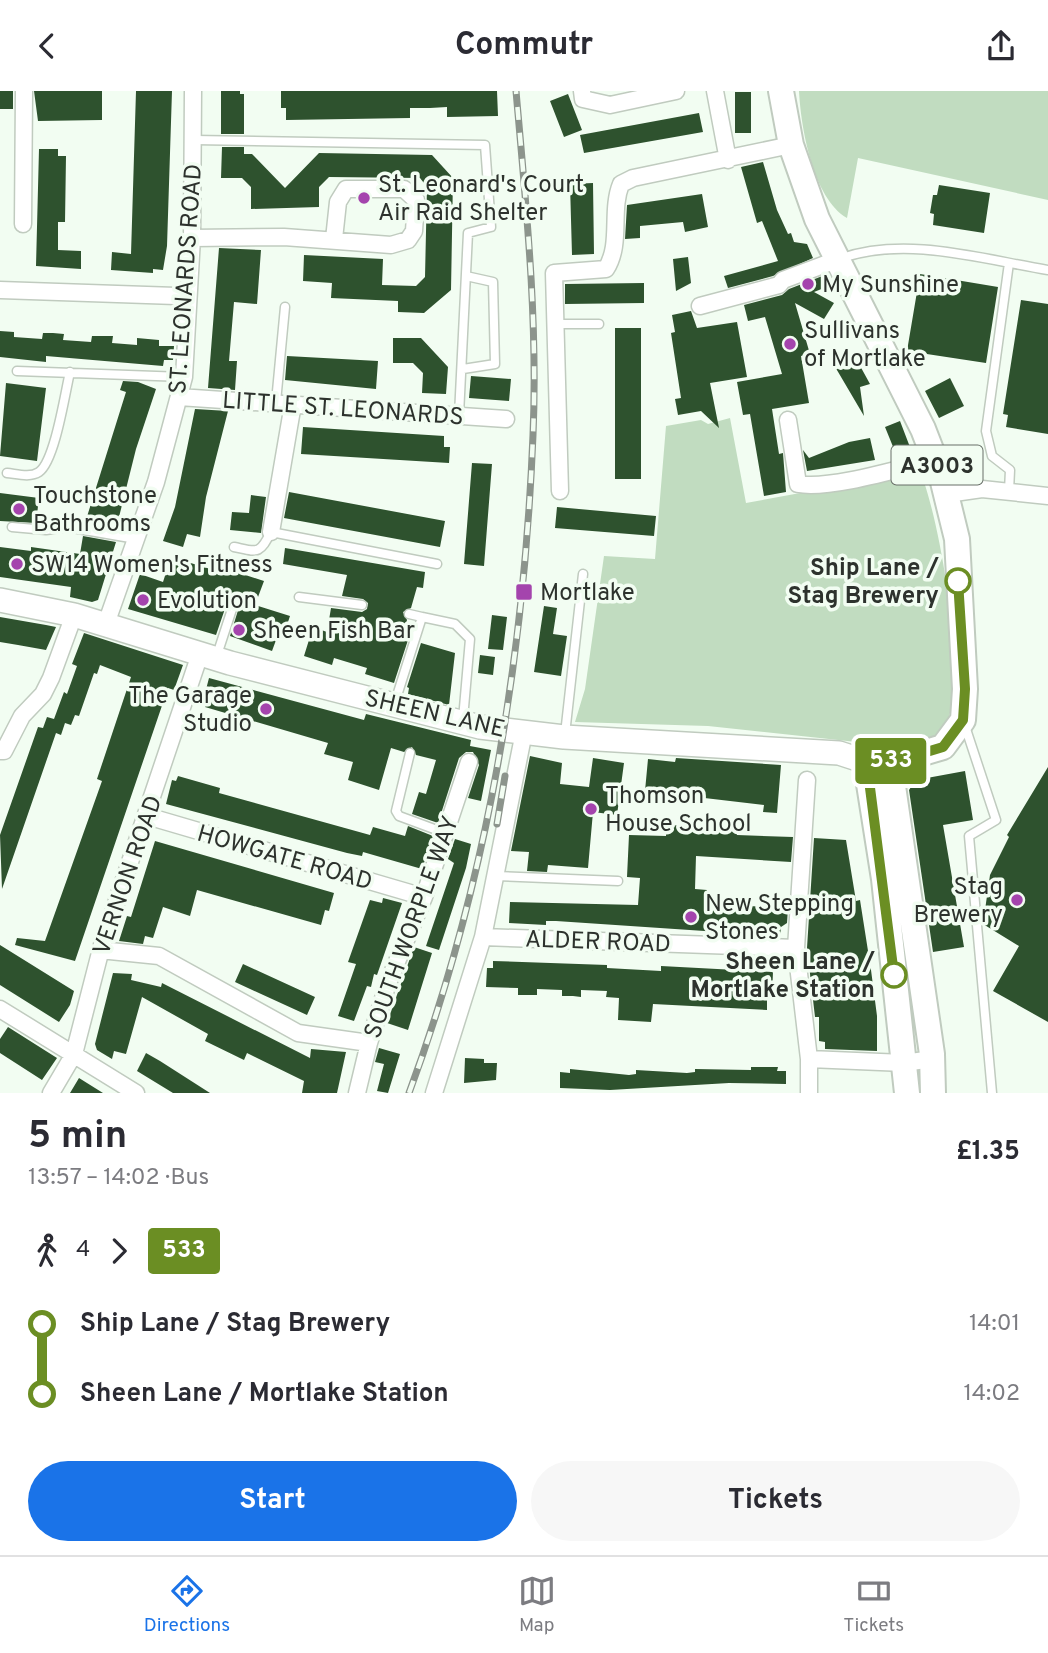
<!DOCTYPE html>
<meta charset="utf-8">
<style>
:root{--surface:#fff;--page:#f7f7f7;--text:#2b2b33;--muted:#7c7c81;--line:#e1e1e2;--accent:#1a73e8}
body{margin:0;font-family:Overpass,sans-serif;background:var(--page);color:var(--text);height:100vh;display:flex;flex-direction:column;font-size:26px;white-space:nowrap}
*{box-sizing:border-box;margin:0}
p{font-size:23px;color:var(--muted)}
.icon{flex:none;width:38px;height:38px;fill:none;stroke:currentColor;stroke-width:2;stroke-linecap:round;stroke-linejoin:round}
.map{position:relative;height:1002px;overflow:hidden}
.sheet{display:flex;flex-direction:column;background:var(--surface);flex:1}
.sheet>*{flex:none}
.badge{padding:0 14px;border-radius:5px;font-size:24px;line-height:46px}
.map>.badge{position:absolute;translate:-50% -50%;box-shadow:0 0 0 4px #fff}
.legs{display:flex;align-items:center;gap:10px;height:77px;padding:0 28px;font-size:23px}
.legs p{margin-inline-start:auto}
.overview{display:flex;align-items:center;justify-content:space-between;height:119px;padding:0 28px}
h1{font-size:38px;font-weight:700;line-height:52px}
.cta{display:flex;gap:14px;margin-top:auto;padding:14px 28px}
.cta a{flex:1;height:80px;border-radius:42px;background:var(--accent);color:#fff;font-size:28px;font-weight:700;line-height:80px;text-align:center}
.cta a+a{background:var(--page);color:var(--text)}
ul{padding:0 28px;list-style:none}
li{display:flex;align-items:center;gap:24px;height:70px;font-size:26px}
li i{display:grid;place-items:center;width:10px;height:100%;margin:0 9px;background:currentColor}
li i::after{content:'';width:18px;height:18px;margin:-9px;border:5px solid;border-radius:50%;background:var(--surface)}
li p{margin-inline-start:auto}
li:first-child i{background:linear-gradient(#0000 50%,currentColor 0)}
li:last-child i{background:linear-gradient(currentColor 50%,#0000 0)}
header{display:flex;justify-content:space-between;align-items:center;height:91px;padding:0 28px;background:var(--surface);font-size:32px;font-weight:700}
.dock{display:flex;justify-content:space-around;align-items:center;height:98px;border-top:2px solid var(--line);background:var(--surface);font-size:19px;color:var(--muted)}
.dock a{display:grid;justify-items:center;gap:4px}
.dock .on{color:var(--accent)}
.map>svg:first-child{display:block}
.green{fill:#c1dcc0}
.building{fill:#2e522e}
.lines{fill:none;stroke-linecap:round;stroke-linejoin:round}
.lane-casing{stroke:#c0cbbf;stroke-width:11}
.street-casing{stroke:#c0cbbf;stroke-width:19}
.secondary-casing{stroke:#c0cbbf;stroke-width:26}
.primary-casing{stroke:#c0cbbf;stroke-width:28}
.lane{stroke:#fff;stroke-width:8}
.street{stroke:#fff;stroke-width:16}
.secondary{stroke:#fff;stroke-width:23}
.primary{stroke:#fff;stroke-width:24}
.rail-casing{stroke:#8c948c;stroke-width:7}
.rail{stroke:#f2fdf2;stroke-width:4.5;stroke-dasharray:13;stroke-linecap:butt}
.line-1-casing{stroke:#fff;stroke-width:16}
.line-1{stroke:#6b8e23;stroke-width:10}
.poi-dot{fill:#a444ad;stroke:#f2fdf2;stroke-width:2.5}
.stop-1-dot{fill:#fff;stroke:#6b8e23;stroke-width:3.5}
.labels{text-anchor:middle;stroke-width:7;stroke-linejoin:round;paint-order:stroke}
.shield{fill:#f2fdf2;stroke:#686f68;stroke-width:2}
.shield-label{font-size:23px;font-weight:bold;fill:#2d322d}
.poi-label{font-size:24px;fill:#2d322d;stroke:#f2fdf2;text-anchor:start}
.street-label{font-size:24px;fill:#2d322d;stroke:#f2fdf2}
.stop-label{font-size:24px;font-weight:bold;fill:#2d322d;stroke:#f2fdf2;text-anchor:end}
</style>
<header><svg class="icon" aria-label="back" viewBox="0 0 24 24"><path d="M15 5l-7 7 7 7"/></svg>Commutr<svg class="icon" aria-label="share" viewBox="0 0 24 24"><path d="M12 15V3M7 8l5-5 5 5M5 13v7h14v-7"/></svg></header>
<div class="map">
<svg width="1048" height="1002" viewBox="0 0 1048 1002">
<rect width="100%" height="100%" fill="#f2fdf2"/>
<!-- green -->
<path class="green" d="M799 0H1048V109L858 67 847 127C813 107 801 37 799 0Z
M730 327 746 412 904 383H921C940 429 970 599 943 641 936 654 925 654 912 657L708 635 575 631 585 598 604 465 655 468 666 335 701 329 708 333Z"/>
<!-- building -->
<path class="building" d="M0 0H13V18H0Z
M34 0H102V29L38 30Z
M136 0H172L167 155 163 179 153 178V182L111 179 112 161 131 163Z
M221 0H240V3H244V43H221Z
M281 0H497L498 25 447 26V16L430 17H410V27L286 29V17H281Z
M735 1H751V42H735Z
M568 3 582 39 564 46 550 10Z
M699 22 703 41 584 62 580 44Z
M222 56H244V63H252L285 97 319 62 432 64 453 87 451 199 424 222 398 221V210L331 207 332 192 303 190 304 164 383 168 382 194 416 195 425 186 427 96 420 87 329 86 319 96V116L251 118V96L242 87H221Z
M39 58H58V65H66L65 131H58V159L81 160V178L36 175Z
M763 71 777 119 788 143 791 142 794 151 807 153 813 167 773 185 728 197 724 185 778 170 762 130 757 132 741 76Z
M593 92 594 163 572 164 570 93Z
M939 94 990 102 984 142 933 134 934 123 930 122 933 104H937Z
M702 103 708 136 685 141 683 131 640 135V147L625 148 627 114Z
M219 157 261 159 257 213 234 211 229 270H237L235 299 208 297Z
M688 166 691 192 676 200 673 168Z
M920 183 998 196 986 272 907 260Z
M825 184 829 195 814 201 834 212 824 228 795 212 810 263 801 265 809 312 772 318 779 363 783 362 786 401 764 405 750 323 743 324 737 291 782 283 765 226 748 230 744 214 782 204 789 198Z
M644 192V212L565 213V193Z
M1021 209 1048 213V343L1006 336 1008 324 1003 323Z
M691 220 697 237 737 231 747 286 710 292 719 337 701 320 678 324 675 308 681 307 671 242 675 241 672 224Z
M615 237H641V388H615Z
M0 240 14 241V246L42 248 43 242H53L64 243 63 249 91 251 92 245H113L112 252 137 254V247L159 249V255H174L173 269H164L163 275 46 265V271L0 266Z
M393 247H421L448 276 446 303 422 302 423 282 413 272H393Z
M853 262 870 293 860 296 864 325 834 274Z
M287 265 378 270 376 298 285 289Z
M471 285 511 288 509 310 469 307Z
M950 287 964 315 939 327 925 300Z
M123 290 138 291 156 298 136 358 116 438 85 432 126 301 120 299Z
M6 292 46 297 37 370 0 365Z
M195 318 228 320 206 406 200 446 187 443 183 456 163 450 175 416Z
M900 330 913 364 898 368 885 336Z
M303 336 444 345V356H450L449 372 301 363Z
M870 347 875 369 807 380 803 359 809 367 849 351Z
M970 359 975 383 959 386 953 363Z
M472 372 492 373 484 475 464 473Z
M289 401 445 430 440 456 284 427Z
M0 402 39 407 36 432 0 430Z
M251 404 266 406 261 442 230 439 232 421 249 422Z
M557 416 656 425 654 445 555 437Z
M83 445 116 451 98 509 92 511 70 506 71 496 0 486V456L31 460V456L80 463Z
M285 457 425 481 423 497 417 496 411 517 403 521 407 529 402 547 408 549 394 592 365 583 367 577 334 567 332 574 304 565 313 536 327 541 331 517 362 521 367 518 368 512 363 508 342 505 347 484 283 473Z
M171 466 217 480 218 475 264 490 255 514 290 525 284 543 279 541 272 560 230 545 240 513 235 506 228 509 216 544 128 518 140 483 163 491Z
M544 515 557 517 553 543 567 545 561 585 534 581Z
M492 524 507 526 503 559 488 558Z
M0 526 46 534 56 536 46 559 18 554 0 551Z
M84 542 183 574 174 599 168 597 75 870 15 854 17 847 45 850 102 690 97 688 131 586 100 574 97 583 94 582 79 625 75 624 71 634 65 632 61 644 56 642 2 798 0 744 38 636 43 637 47 626 54 628 64 601 67 603 77 575 72 573Z
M421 552 455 562 449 614 408 603 409 597 407 596Z
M480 564 495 566 493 584 478 582Z
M209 587 364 629 366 623 471 649 470 655 491 659 481 710 468 707 479 674 473 661H466L459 667 438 732 412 723 419 701 426 703 436 669 416 664 412 656 404 661 391 657 379 699 348 689 353 671 324 663 328 652 205 616 207 611 203 610Z
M530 665 562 672 560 693 589 696 593 667 624 672 617 724 593 721 588 777 548 774 547 781 527 780 529 761 511 760Z
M676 667 781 674 777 722 763 721 764 714 645 700 648 668 675 671Z
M1048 676V931L993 900 1019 855 983 833 990 784 1009 746 1007 744Z
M965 680 973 729 943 734 964 856 933 861 909 699 916 689Z
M178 685 220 697 219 702 370 744 373 736 405 745 408 735 433 745 422 778 363 761 362 765 347 762 166 713 172 689 176 690Z
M666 734 737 737V744L793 746 791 771 696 765 695 798 707 799 706 813 788 817 787 832 781 836 780 845 556 830H546V834L509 832 510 811 638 814 640 787 627 786 629 744 666 745Z
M814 747 846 749 856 810 860 809 871 879 877 925V960L825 958V951L819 950V926H815L807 857Z
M455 748 471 753 466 777 439 859 426 855 454 772 448 768Z
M155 750 334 802 329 820 325 819 321 834 197 799 190 825 163 816 153 847 145 845 143 853 119 850 127 825 131 826Z
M383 807 402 812 377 884 374 883 371 896 367 895 354 930 338 925 356 873 348 871 370 809 382 812Z
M0 854 74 900 70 914 59 931 0 894Z
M414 856 432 862 408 939 387 932Z
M493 870 607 874V877L661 880V875L773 881 772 904H767V919L653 913 651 931 618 929 619 907 606 906 607 900 581 899V906L573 905H562V899L537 898V904H518V897L486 896 487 877H493Z
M243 873 315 906 307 924 235 891Z
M113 882 132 883 131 889 161 896 162 892 310 967 311 958 346 961 337 1002H302L304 990 247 962 244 969 205 950 208 943 142 906 126 963 114 960 112 968 97 959 95 953Z
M8 936 57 967 42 989 0 962V948Z
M379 957 400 963 388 1002 377 1000 384 973 375 971Z
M146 962 160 970 210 1002H173L137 980Z
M465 967 484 968V972H497L496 989 464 992Z
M751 976H778L777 980H786V993L729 992 610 999 560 997V981L570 982V978L629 984 636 983V979L687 982 695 981V978L751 979Z
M79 987 103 1002H70Z"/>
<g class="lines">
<!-- lane casing -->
<g class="lane-casing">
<path id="lane" d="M194 49 485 54 491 136 468 142 459 324
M842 167C907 145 981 168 1048 179
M556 233H599
M463 278 495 273 493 191 466 185
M17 280 184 286
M276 311 285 216
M7 382C17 383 30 387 39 381 55 370 65 302 70 281
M1009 400 1010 379 992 365 986 340 1009 172
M12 436 46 439 67 436 136 448
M234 456C258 461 259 464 271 441L437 473
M299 506 362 514
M409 523 422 526
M217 564 234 512
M395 611 422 526 455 533 470 548 463 628
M965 635 996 729 969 745 992 1002
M565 643 583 483
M410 662 396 720 399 725 445 742
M495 785 618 790"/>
</g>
<!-- street casing -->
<g class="street-casing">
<path id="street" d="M582 0 583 8 610 14 676 0
M715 0 728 69
M23 133 24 0
M192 147 284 146 391 154 408 149 414 140 416 109 404 98H346L338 111 334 148
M0 199 176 205
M700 215 779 194 783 189 839 168
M179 306 506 328
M788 329 798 393C830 399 901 377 935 369
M560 400 554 182 606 178C622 153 610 120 621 93L633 87 791 54
M947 403 982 398 1048 405
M271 441 293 313
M106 533 156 391 184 286 192 147 193 0
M0 660H4L22 625 43 603 51 587 74 524
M807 689 796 857 809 968V1002
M147 725 424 806
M483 846 796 857
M100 859 159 865 298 942 369 952
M0 918 136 1002
M809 968 904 972 932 968
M51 1002 74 963 102 854 200 563
M357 1002 369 952 388 892 424 806 469 671
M434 1002 483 846 524 641"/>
</g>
<!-- secondary casing -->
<g class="secondary-casing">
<path id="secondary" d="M0 509 74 524 230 572 480 636 564 646 839 662 879 675"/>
</g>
<!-- primary casing -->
<g class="primary-casing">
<path id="primary" d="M781 0 791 54 817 128 923 338 942 387 957 448 965 598 963 629 943 656 879 675 869 693 884 788 907 1002
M879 675 893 695 932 963 933 1002"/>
</g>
<!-- lane -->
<use href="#lane" class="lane"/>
<!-- street -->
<use href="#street" class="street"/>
<!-- secondary -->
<use href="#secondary" class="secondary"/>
<!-- primary -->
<use href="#primary" class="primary"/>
<!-- rail casing -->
<g class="rail-casing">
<path id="rail" d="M497 733 505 685
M409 1002C487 792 524 567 533 344 538 229 526 114 516 0"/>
</g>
<!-- rail -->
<use href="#rail" class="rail"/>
</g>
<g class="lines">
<!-- line-1 casing -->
<g class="line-1-casing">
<path id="line-1" d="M894 884 869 689 880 675 943 656 963 629 965 598 958 490"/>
</g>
<!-- line-1 -->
<use href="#line-1" class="line-1"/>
</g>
<!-- markers -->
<g class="poi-dot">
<circle cx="364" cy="107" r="7"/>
<circle cx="808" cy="193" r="7"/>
<circle cx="790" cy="253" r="7"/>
<circle cx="19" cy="418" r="7"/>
<circle cx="17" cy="473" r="7"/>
<rect x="515" y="492" width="18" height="18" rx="3.5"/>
<circle cx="143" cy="509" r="7"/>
<circle cx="239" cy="539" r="7"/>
<circle cx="266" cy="618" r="7"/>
<circle cx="591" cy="718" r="7"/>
<circle cx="1017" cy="809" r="7"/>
<circle cx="691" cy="826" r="7"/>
</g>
<g class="stop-1-dot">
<circle cx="958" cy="490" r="12"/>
<circle cx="894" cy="884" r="12"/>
</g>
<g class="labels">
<!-- shield labels -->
<rect class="shield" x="891.5" y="354.5" width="91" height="39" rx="5"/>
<g class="shield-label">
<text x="937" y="382">A3003</text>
</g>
<!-- poi labels -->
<g class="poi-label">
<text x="378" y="101">St. Leonard's Court<tspan x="378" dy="28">Air Raid Shelter</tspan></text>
<text x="822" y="201">My Sunshine</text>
<text x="804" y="247">Sullivans<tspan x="804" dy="28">of Mortlake</tspan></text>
<text x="33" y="412">Touchstone<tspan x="33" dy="28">Bathrooms</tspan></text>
<text x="31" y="481">SW14 Women's Fitness</text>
<text x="540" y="509">Mortlake</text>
<text x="157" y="517">Evolution</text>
<text x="253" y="547">Sheen Fish Bar</text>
<text x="252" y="612" text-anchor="end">The Garage<tspan x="252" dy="28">Studio</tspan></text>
<text x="605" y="712">Thomson<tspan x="605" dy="28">House School</tspan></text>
<text x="1003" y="803" text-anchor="end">Stag<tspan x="1003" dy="28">Brewery</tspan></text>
<text x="705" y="820">New Stepping<tspan x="705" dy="28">Stones</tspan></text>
</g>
<!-- street labels -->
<g class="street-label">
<text transform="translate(185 188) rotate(-86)" y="8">ST. LEONARDS ROAD</text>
<text transform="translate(343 317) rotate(4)" y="8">LITTLE ST. LEONARDS</text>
<text transform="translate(435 622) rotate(13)" y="8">SHEEN LANE</text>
<text transform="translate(285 766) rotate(16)" y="8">HOWGATE ROAD</text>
<text transform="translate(127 784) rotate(-71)" y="8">VERNON ROAD</text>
<text transform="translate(411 836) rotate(-70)" y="8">SOUTH WORPLE WAY</text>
<text transform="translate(598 850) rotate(2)" y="8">ALDER ROAD</text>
</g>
<!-- stop labels -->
<g class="stop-label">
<text x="939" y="484">Ship Lane /<tspan x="939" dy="28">Stag Brewery</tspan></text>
<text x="875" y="878">Sheen Lane /<tspan x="875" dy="28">Mortlake Station</tspan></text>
</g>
</g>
</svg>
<b class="badge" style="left:891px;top:670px;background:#6b8e23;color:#fff">533</b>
</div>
<section class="sheet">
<div class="overview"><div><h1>5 min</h1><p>13:57 – 14:02 · Bus</p></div><b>£1.35</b></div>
<div class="legs"><svg class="icon" aria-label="walk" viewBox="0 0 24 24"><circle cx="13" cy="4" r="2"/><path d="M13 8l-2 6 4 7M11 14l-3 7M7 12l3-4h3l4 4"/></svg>4<svg class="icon" aria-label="forward" viewBox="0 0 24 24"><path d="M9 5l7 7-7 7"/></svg><b class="badge" style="background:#6b8e23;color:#fff">533</b></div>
<ul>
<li><i style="color:#6b8e23"></i><b>Ship Lane / Stag Brewery</b><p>14:01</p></li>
<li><i style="color:#6b8e23"></i><b>Sheen Lane / Mortlake Station</b><p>14:02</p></li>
</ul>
<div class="cta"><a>Start</a><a>Tickets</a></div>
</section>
<nav class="dock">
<a class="on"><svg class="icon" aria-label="directions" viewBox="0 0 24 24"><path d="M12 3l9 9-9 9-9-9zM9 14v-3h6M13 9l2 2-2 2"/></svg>Directions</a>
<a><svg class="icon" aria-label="map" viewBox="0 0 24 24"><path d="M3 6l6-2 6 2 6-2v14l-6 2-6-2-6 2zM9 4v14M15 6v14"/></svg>Map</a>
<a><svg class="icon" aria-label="tickets" viewBox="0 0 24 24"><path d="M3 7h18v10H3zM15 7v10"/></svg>Tickets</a>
</nav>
